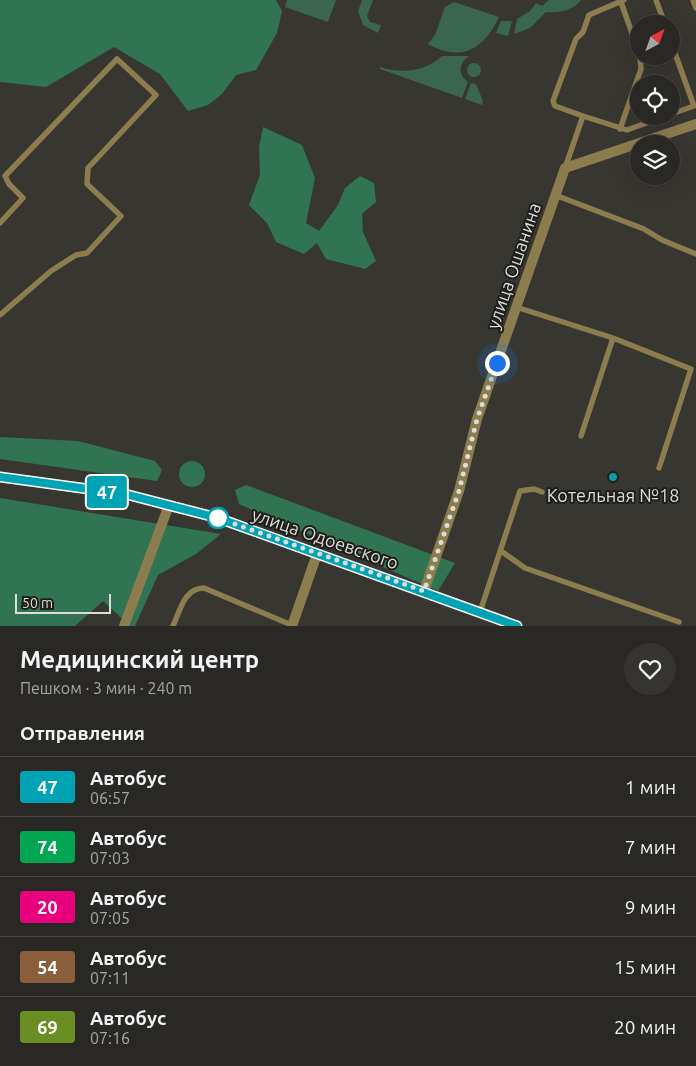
<!DOCTYPE html>
<html lang="ru">
<meta charset="utf-8">
<style>
:root{--surface:#2a2824;--page:#363431;--text:#f1f3f6;--muted:#a5a6a6;--line:#464441}
body{margin:0;font-family:Ubuntu,sans-serif;background:var(--page);color:var(--text);height:100vh;display:flex;flex-direction:column;font-size:19px;white-space:nowrap}
*{box-sizing:border-box;margin:0}
p{font-size:16px;color:var(--muted)}
.icon{flex:none;width:28px;height:28px;fill:none;stroke:currentColor;stroke-width:2;stroke-linecap:round;stroke-linejoin:round}
.map{position:relative;height:626px;overflow:hidden}
.side{display:flex;flex-direction:column;background:var(--surface);flex:1}
.side>*{flex:none}
.badge{padding:0 10px;border-radius:4px;font-size:18px;line-height:32px}
.needle{width:32px;rotate:41deg}
.tools{position:absolute;left:630px;top:15px;display:grid;gap:10px}
.tools a{display:grid;place-items:center;width:50px;height:50px;border-radius:50%;background:var(--surface);box-shadow:0 5px 20px #0002,0 0 0 1px var(--line);font-size:25px}
.scale{position:absolute;left:15px;bottom:12px;width:96px;box-sizing:border-box;padding-left:5px;border:2px solid #dddcd8;border-top:0;font-size:14px;line-height:18px;white-space:nowrap;color:#dddcd8;-webkit-text-stroke:4px #1e1e1b;paint-order:stroke}
.you{position:absolute;width:25px;height:25px;margin:-12px;border:4px solid #fff;border-radius:50%;background:#1a73e8;box-shadow:0 0 0 8px #1a73e833}
.map>.badge{position:absolute;translate:-50% -50%;box-shadow:0 0 0 2px #fff}
h2{padding:0 20px;font-size:19px;line-height:45px}
.round{display:grid;place-items:center;flex:none;width:52px;height:52px;border-radius:26px;background:var(--page)}
.headline{display:flex;align-items:center;justify-content:space-between;height:85px;padding:0 20px}
h1{font-size:24px;font-weight:700;line-height:38px}
ul{padding:0;list-style:none}
li{display:flex;align-items:center;gap:15px;height:60px;padding:0 20px;border-top:1px solid var(--line)}
li div{flex:1}
li b{display:block;font-size:19px}
li em{font-style:normal}
li .badge{min-width:55px;font-weight:700;text-align:center}
.map>svg:first-child{display:block}
.green{fill:#3a654e}
.forest{fill:#307453}
.lines{fill:none;stroke-linecap:round;stroke-linejoin:round}
.service{stroke:#8c7d4f;stroke-width:5.5}
.minor{stroke:#8c7d4f;stroke-width:10}
.tertiary{stroke:#8c7d4f;stroke-width:10}
.line-casing{stroke:#fff;stroke-width:11}
.line{stroke:#00a3b4;stroke-width:8}
.walk{stroke:#dddcd8;stroke-width:5;stroke-dasharray:0 9}
.culture-dot{fill:#0f9aa8;stroke:#1e1e1b;stroke-width:2}
.stop-dot{fill:#fff;stroke:#00a3b4;stroke-width:2.5}
.labels{text-anchor:middle;stroke-width:4;stroke-linejoin:round;paint-order:stroke}
.street-label{font-size:18px;fill:#dddcd8;stroke:#1e1e1b}
.poi-label{font-size:18px;fill:#dddcd8;stroke:#1e1e1b}
</style>
<div class="map">
<svg width="696" height="626" viewBox="0 0 696 626">
<rect width="100%" height="100%" fill="#383630"/>
<!-- green -->
<path class="green" d="M287 0H336L328 22 285 7Z
M362 0H373L367 16 370 22 381 25 378 33 363 25 358 11Z
M549 0H581C572 11 560 13 546 12L530 28 514 34 517 19 530 11 536 3 542 6Z
M454 2 499 17C484 49 462 63 428 44L435 35 445 7Z
M501 21H512L508 36 496 33Z
M442 56H469C459 63 457 74 468 82L462 98 380 69V67C403 74 424 72 442 56Z
M467 70a7 7 0 1 1 14 0a7 7 0 1 1-14 0Z
M471 83 476 84 483 101 482 105 465 99Z"/>
<!-- forest -->
<path class="forest" d="M0 0H276L282 11 277 33 256 70 236 75 222 94 208 105 188 111 160 74 114 47 46 87 0 82Z
M263 127 302 145 315 178 306 223 319 231 338 205 345 188 360 176 374 183 376 202 362 214 363 232 376 261 365 269 326 259 317 243 304 254 276 242 267 223 249 205 260 175 259 147Z
M0 437 78 441 155 461 162 470 157 481 0 459Z
M179 474a13 13 0 1 1 26 0a13 13 0 1 1-26 0Z
M246 485 455 563 438 591 239 504 235 490Z
M0 498 221 534 196 554 158 575 135 626H130L103 601 75 626H0Z"/>
<g class="lines">
<!-- service -->
<path class="service" d="M656 0 665 24
M693 0 696 8
M621 2 639 53
M671 42 694 106 671 114
M583 116 627 130 666 116
M620 129 641 69 640 56
M565 168 583 116 555 106 553 101 576 39 583 32 589 15 624 0
M555 195 644 229 662 240 696 254
M0 223 23 198 9 184 5 176 117 59 156 95 88 168 87 184 121 216 87 253 76 255 51 271 0 315
M516 307 613 338 691 369 659 468
M581 436 613 338
M501 551 525 568 679 622
M480 612 520 491 534 489 542 492
M173 626C180 611 184 588 204 588L294 626"/>
<!-- minor -->
<path class="minor" d="M424 591 459 491 477 419 565 168 696 124
M124 626 169 505
M292 626 317 554"/>
<!-- tertiary -->
<path class="tertiary" d="M0 477 125 494 218 518 517 626"/>
</g>
<g class="lines">
<!-- line casing -->
<g class="line-casing">
<path id="line" d="M0 477 125 494 218 518 517 626"/>
</g>
<!-- line -->
<use href="#line" class="line"/>
<!-- walk -->
<path class="walk" d="M218 518 424 591 459 491 477 419 497 363"/>
</g>
<!-- markers -->
<circle class="culture-dot" cx="613" cy="477" r="5"/>
<circle class="stop-dot" cx="218" cy="518" r="10"/>
<g class="labels">
<!-- street labels -->
<g class="street-label">
<text transform="translate(514 266) rotate(-71)" y="6">улица Ошанина</text>
<text transform="translate(325 539) rotate(19)" y="6">улица Одоевского</text>
</g>
<!-- poi labels -->
<g class="poi-label">
<text x="613" y="502">Котельная №18</text>
</g>
</g>
</svg>
<div class="tools">
<a><svg class="needle" viewBox="-14 -14 28 28"><path d="M0-13l5 13h-10z" fill="#e53935"/><path d="M0 13l5-13h-10z" fill="#a5a6a6"/></svg></a>
<a><svg class="icon" aria-label="locate" viewBox="0 0 24 24"><circle cx="12" cy="12" r="6"/><path d="M12 2v4M12 18v4M2 12h4M18 12h4"/></svg></a>
<a><svg class="icon" aria-label="layers" viewBox="0 0 24 24"><path d="M12 4l9 5-9 5-9-5zM3 14l9 5 9-5"/></svg></a>
</div>
<div class="scale">50 m</div>
<div class="you" style="left:497px;top:363px"></div>
<b class="badge" style="left:107px;top:492px;background:#00a3b4;color:#fff">47</b>
</div>
<section class="side">
<div class="headline"><div><h1>Медицинский центр</h1><p>Пешком · 3 мин · 240 m</p></div><a class="round"><svg class="icon" aria-label="heart" viewBox="0 0 24 24"><path d="M12 20l-8-8c-3-5 5-10 8-4 3-6 11-1 8 4z"/></svg></a></div>
<h2>Отправления</h2>
<ul>
<li><span class="badge" style="background:#00a3b4;color:#fff">47</span><div><b>Автобус</b><p>06:57</p></div><em>1 мин</em></li>
<li><span class="badge" style="background:#00a651;color:#fff">74</span><div><b>Автобус</b><p>07:03</p></div><em>7 мин</em></li>
<li><span class="badge" style="background:#e6007e;color:#fff">20</span><div><b>Автобус</b><p>07:05</p></div><em>9 мин</em></li>
<li><span class="badge" style="background:#8b5e3c;color:#fff">54</span><div><b>Автобус</b><p>07:11</p></div><em>15 мин</em></li>
<li><span class="badge" style="background:#6b8e23;color:#fff">69</span><div><b>Автобус</b><p>07:16</p></div><em>20 мин</em></li>
</ul>
</section>
